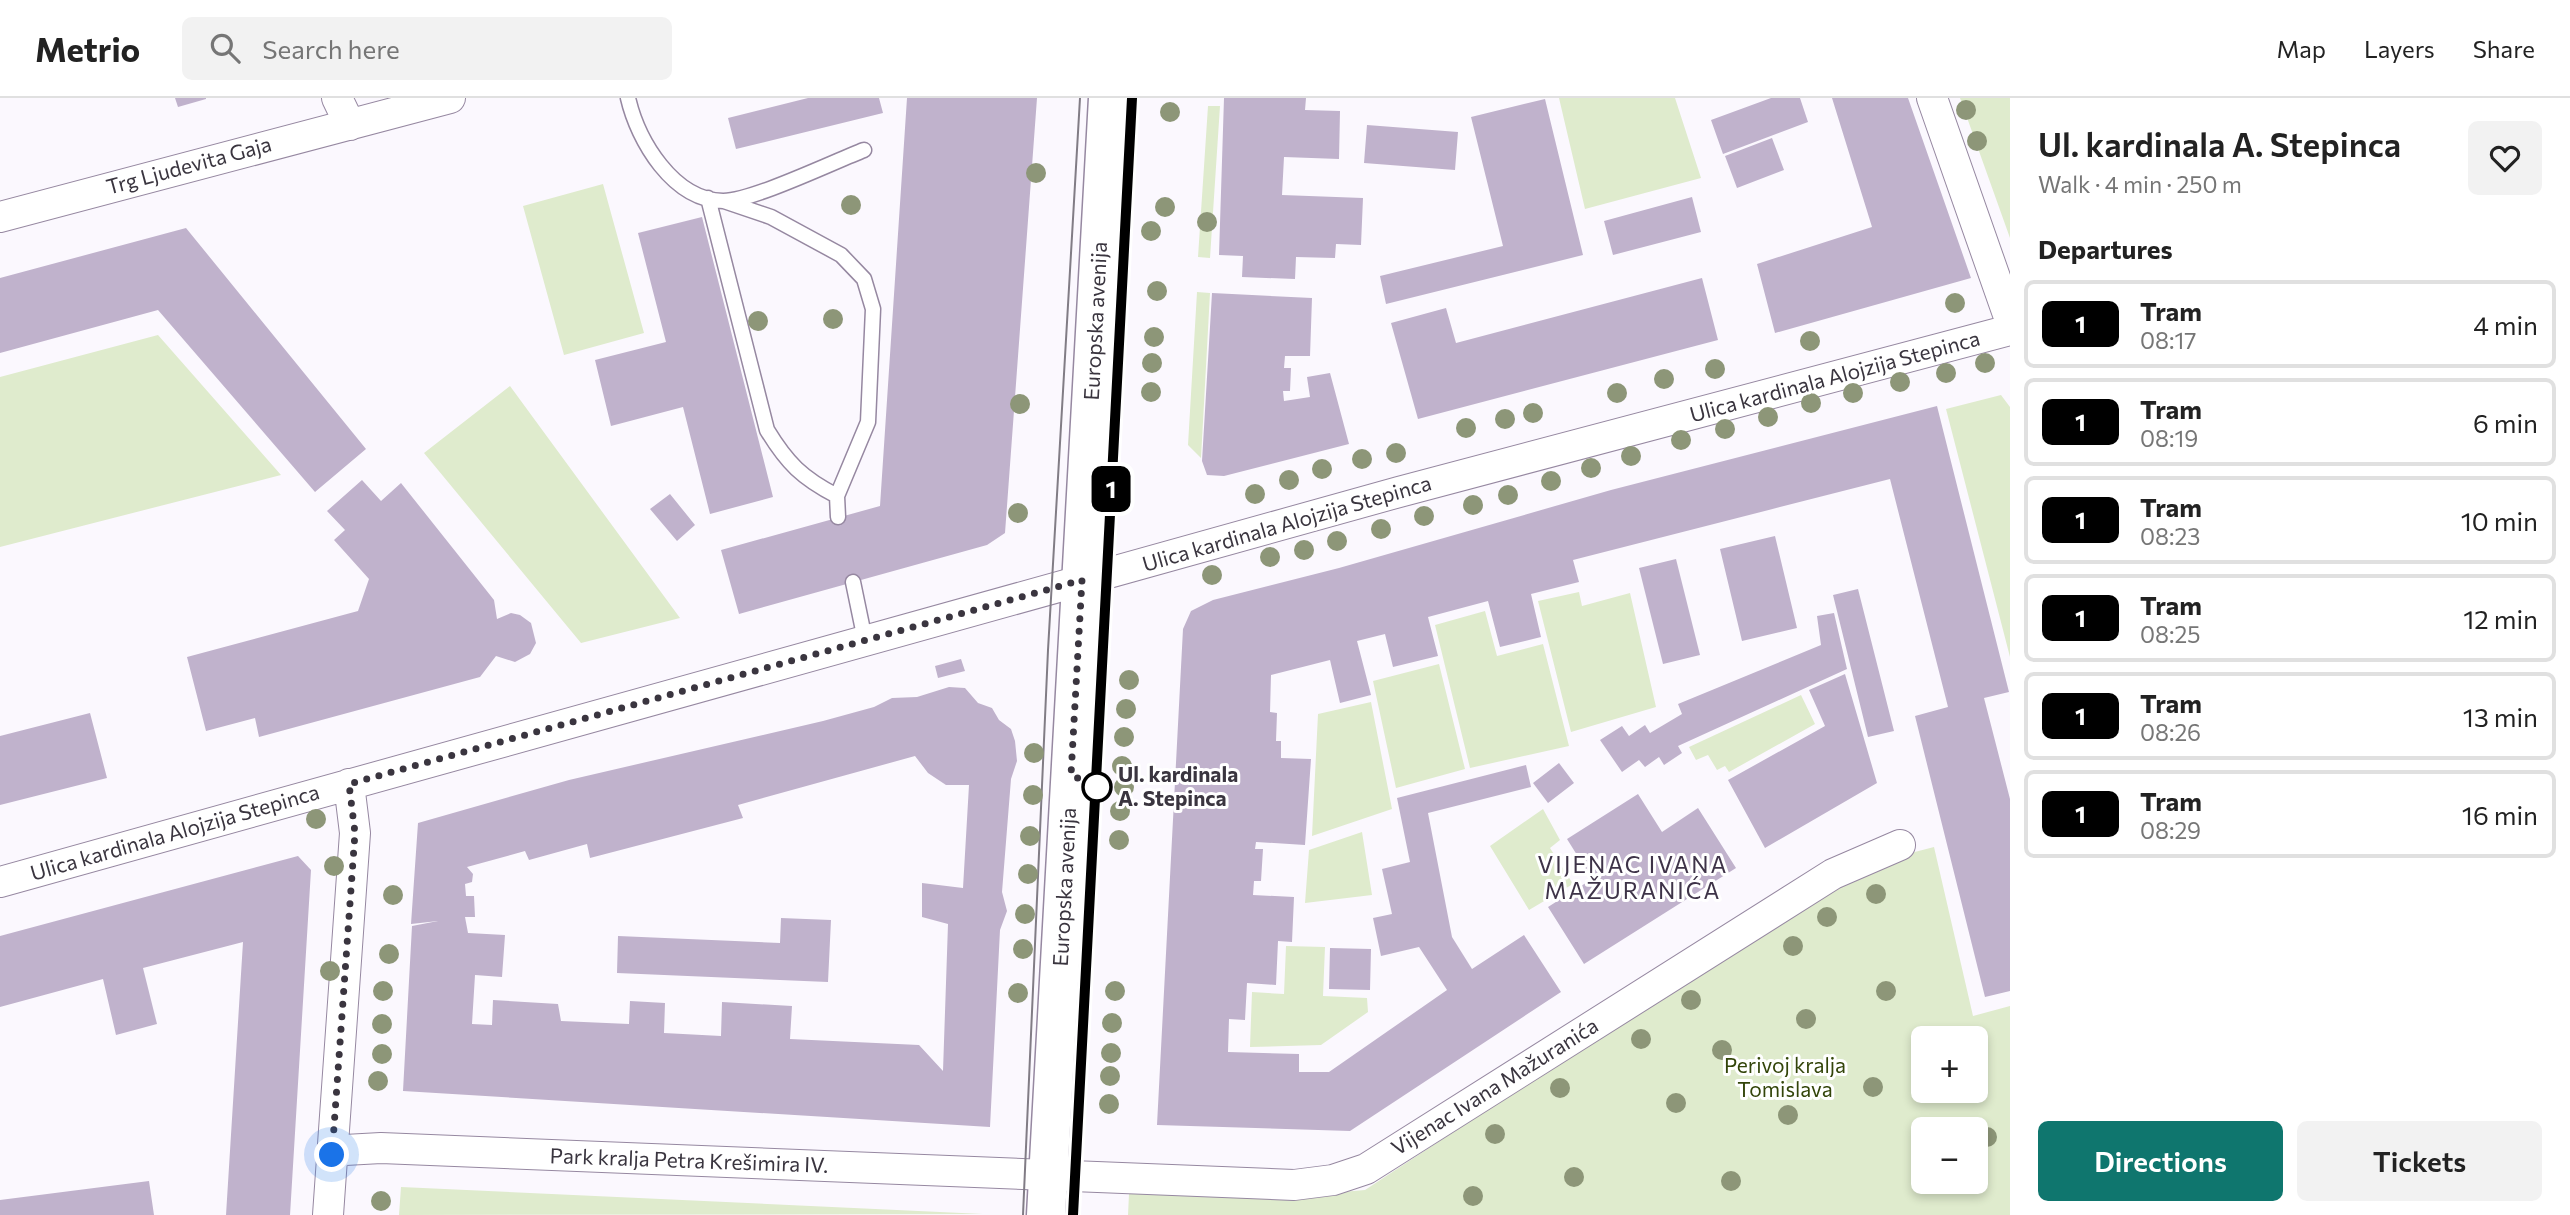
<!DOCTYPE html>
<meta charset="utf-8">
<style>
:root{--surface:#fff;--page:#f2f2f2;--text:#222;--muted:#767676;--line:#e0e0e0;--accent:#0f766e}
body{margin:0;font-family:Commissioner,sans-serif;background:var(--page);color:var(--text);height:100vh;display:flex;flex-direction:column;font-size:26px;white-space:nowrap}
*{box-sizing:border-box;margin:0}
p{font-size:23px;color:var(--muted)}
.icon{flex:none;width:38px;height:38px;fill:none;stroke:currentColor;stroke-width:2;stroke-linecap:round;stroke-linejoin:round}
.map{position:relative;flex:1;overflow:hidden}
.panel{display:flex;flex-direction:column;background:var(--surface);width:560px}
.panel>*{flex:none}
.badge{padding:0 14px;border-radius:10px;font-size:24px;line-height:46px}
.tools{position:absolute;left:1911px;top:928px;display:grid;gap:14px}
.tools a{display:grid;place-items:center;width:77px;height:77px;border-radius:10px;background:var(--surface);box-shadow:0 4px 10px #0003;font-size:35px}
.you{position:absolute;width:35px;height:35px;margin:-18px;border:5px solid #fff;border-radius:50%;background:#1a73e8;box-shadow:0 0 0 10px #1a73e833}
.map>.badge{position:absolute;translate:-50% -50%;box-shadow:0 0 0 4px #fff}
h2{padding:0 28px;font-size:26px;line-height:63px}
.round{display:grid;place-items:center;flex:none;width:74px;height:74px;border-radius:10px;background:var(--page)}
.headline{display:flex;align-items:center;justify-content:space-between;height:119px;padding:0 28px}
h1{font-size:33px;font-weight:600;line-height:52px}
.cta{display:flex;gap:14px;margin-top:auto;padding:14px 28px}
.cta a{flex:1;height:80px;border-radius:10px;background:var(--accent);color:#fff;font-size:28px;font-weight:600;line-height:80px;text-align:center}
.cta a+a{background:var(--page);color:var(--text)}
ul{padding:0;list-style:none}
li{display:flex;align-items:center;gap:21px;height:88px;margin:0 14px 10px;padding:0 14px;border:4px solid var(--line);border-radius:10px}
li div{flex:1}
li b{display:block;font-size:26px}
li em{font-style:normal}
li .badge{min-width:77px;font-weight:700;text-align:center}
header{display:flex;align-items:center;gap:42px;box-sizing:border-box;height:98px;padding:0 35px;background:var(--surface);border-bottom:2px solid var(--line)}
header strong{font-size:33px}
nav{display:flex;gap:38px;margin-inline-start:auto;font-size:24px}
.search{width:490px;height:63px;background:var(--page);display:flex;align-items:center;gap:18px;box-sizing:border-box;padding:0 24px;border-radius:10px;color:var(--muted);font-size:26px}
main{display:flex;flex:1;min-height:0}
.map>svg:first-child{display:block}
.green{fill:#dfebcd;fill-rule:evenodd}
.building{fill:#c0b2cc;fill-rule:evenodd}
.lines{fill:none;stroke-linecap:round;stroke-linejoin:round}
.lane-casing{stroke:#9688a1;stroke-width:17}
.street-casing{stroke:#9688a1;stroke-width:32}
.secondary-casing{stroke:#9688a1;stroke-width:41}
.lane{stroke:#fff;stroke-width:14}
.street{stroke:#fff;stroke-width:30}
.secondary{stroke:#fff;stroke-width:38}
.tram{stroke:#817c85;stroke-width:2}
.tree{fill:#8d9678}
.line-casing{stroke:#fff;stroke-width:16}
.line{stroke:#000;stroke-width:10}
.walk{stroke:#3a353f;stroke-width:7;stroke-dasharray:0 12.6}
.stop-dot{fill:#fff;stroke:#000;stroke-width:3.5}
.labels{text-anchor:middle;stroke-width:6;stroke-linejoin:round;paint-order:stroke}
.street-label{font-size:21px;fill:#3a353f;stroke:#fff}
.stop-label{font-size:21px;font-weight:bold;fill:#3a353f;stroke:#fff;text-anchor:start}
.park-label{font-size:21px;fill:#33450a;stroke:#fff}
.neighbourhood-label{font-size:23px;letter-spacing:2px;fill:#3e3348;stroke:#fff}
</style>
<header>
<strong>Metrio</strong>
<div class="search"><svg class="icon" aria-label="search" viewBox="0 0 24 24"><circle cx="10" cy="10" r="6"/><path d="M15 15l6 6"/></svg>Search here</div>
<nav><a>Map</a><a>Layers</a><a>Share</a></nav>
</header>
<main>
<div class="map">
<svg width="2010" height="1117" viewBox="0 0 2010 1117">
<rect width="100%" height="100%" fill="#fbf8fe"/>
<!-- green -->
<path class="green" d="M1559 0H1675L1701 80 1585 111Z
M1960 0H2010V140Z
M1208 8H1220L1210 160 1198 159Z
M603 86 644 235 564 257 523 108Z
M1197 194 1210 195 1201 360 1188 347Z
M158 237 281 377 0 449V279Z
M510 288 680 520 581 545 424 355Z
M2001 297 2010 309V559L1946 311Z
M1579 494 1582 508 1630 495 1656 609 1571 634 1538 503Z
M1485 513 1497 558 1543 546 1569 648 1470 670 1435 527Z
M1439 566 1465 671 1396 690 1373 583Z
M1801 597 1815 626 1729 674 1725 668 1717 672 1708 657 1696 662 1689 649Z
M1371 604 1392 711 1312 738 1318 616Z
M1543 711 1560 742 1550 750 1573 786 1529 812 1490 748Z
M1362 734 1372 797 1305 805 1309 752Z
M1934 749 1973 918 2010 908V1117H1128L1129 1096H1319L1365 1092 1857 769ZM1923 940H1976V992H1923ZM1923 1031H1976V1083H1923Z
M1286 848 1325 849 1323 898 1367 900 1368 914 1321 947 1250 949 1252 894 1284 896Z
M401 1089 983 1116H984L399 1117Z"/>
<!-- building -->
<path class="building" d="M175 0H206V1L178 9Z
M808 0H879L883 15 736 51 728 20Z
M907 0H1037L1005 435 987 447 739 516 721 452 880 408Z
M1224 0H1306L1305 12 1340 13 1339 61 1284 59 1282 97 1363 100 1361 147 1336 146 1335 160 1296 159 1295 181 1242 179 1243 158 1219 157Z
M1771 0H1800L1808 24 1723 56 1711 22Z
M1832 0H1908L1971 180 1775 235 1757 166 1872 129Z
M1545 1 1583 157 1386 206 1380 178 1503 148 1471 19Z
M1367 27 1458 34 1455 72 1364 65Z
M1772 40 1784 72 1737 90 1725 58Z
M1692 99 1701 134 1613 157 1604 123Z
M702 119 773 399 710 416 683 309 611 328 595 262 666 244 638 135Z
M186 130 366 351 315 394 158 212 0 255V180Z
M1702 180 1718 242 1418 321 1391 225 1446 210 1456 245Z
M1212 195 1312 200 1310 258H1285L1284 270H1291L1290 293H1283L1284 303 1310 299 1307 279 1330 275 1349 346 1224 378 1207 377 1202 363Z
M1937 308 2009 594 1984 600 2010 701V893L1985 899 1915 618 1948 609 1890 381 1573 462 1579 484 1531 496 1541 539 1500 549 1488 503 1428 519 1438 558 1393 569 1385 536 1357 543 1371 597 1340 605 1330 562 1271 577 1270 614 1277 615 1276 643H1281V660L1311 661 1305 747 1256 744 1255 751H1263L1261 783H1254L1253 797 1294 799 1292 844 1278 843 1276 887 1247 885 1245 922 1229 921 1228 954 1299 956V974H1329L1447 892 1419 849 1381 858 1373 820 1392 816 1382 771 1410 764 1397 700 1526 667 1531 689 1428 715 1452 839 1472 871 1524 837 1561 894 1350 1033 1157 1027 1183 531 1191 513 1213 502 1339 470 1611 392Z
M362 382 381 403 401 385 494 502 497 521 511 515 520 517 531 525 536 545 530 556 515 564 496 558 480 579 259 639 255 620 206 633 187 559 358 513 369 481 334 442 345 432 327 413Z
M670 396 695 427 677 443 650 411Z
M1775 438 1797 530 1742 543 1720 451Z
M1676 461 1700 557 1663 566 1639 470Z
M1858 491 1894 633 1868 639 1833 497Z
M1834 515 1847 571 1678 648 1682 655 1664 667 1659 659 1645 669 1639 662 1622 674 1600 642 1622 628 1629 638 1645 627 1650 635 1682 616 1678 606 1821 547 1817 518Z
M961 561 965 573 938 580 935 568Z
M1845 576 1877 685 1765 750 1728 682 1825 628 1809 592Z
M949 589 965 590 978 605 992 610 999 622 1011 631 1015 643 1017 663 1011 681 1002 794 1007 813 1000 832 990 1029 403 993 412 828 438 823 411 826 418 725 569 682 823 623 874 609 892 600 917 599ZM915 658 928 675 946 687H969L963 790 922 785V819L948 826 943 973 919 947 790 941 792 908 722 904 721 938 664 935 665 905 630 903 629 926 561 923 558 906 493 902 492 927 472 926 475 877 502 879 505 837 468 835 465 819H475L474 798H466L465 786 472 784 473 776 467 769 525 753 529 762 587 746 590 760 743 720 738 707Z
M90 615 107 680 0 707V638Z
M1559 665 1574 685 1548 705 1533 685Z
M1638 696 1662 734 1698 710 1736 770 1584 866 1548 809 1592 781 1567 741Z
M298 758 311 772 290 1117H226L243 844 143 870 157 926 116 937 103 881 0 909V838Z
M781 820 831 822 828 884 617 875 618 838 780 845Z
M1330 850 1371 851 1370 892 1329 891Z
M149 1083 154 1117H0V1102Z"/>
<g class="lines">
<!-- lane casing -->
<g class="lane-casing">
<path id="lane" d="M628 0C638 43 673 102 723 103 752 103 833 64 864 52
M708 100 767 332C787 365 802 380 837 398
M724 103 771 119 841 157 864 181 873 211 868 324 837 398 838 419
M853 484 865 542"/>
</g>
<!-- street casing -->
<g class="street-casing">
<path id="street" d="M337 0 350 27
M1932 0 2010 222
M0 119 450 0
M0 784 1399 394 2010 232
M332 1057 345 1052 381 1050 1294 1087 1333 1082 1366 1071 1833 776 1900 747
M328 1117 355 735 349 686"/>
</g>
<!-- secondary casing -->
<g class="secondary-casing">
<path id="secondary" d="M1046 1117 1108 0"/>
</g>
<!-- lane -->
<use href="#lane" class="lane"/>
<!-- street -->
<use href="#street" class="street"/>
<!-- secondary -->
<use href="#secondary" class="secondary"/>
<!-- tram -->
<path class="tram" d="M1023 1117 1048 552 1080 0
M1073 1117 1132 0"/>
</g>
<!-- trees -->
<g class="tree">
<circle cx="1966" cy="12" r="10"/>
<circle cx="1170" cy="14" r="10"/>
<circle cx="1977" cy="43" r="10"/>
<circle cx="1036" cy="75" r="10"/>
<circle cx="851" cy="107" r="10"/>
<circle cx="1165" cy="109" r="10"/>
<circle cx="1207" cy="124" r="10"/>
<circle cx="1151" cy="133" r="10"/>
<circle cx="1157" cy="193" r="10"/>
<circle cx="1955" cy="205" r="10"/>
<circle cx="833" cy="221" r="10"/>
<circle cx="758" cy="223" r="10"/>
<circle cx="1154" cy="239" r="10"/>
<circle cx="1810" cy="243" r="10"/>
<circle cx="1152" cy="265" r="10"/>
<circle cx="1985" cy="265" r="10"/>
<circle cx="1715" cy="271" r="10"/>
<circle cx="1946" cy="275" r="10"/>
<circle cx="1664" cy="281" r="10"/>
<circle cx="1900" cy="284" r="10"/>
<circle cx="1151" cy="294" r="10"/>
<circle cx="1617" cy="295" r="10"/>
<circle cx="1853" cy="295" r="10"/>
<circle cx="1811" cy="305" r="10"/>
<circle cx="1020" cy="306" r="10"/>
<circle cx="1533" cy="315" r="10"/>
<circle cx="1768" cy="319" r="10"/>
<circle cx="1505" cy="321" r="10"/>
<circle cx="1466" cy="330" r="10"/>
<circle cx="1725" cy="331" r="10"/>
<circle cx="1681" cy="342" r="10"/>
<circle cx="1396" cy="355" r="10"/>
<circle cx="1631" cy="358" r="10"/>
<circle cx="1362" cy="361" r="10"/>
<circle cx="1591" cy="370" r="10"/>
<circle cx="1322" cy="371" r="10"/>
<circle cx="1289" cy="382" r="10"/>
<circle cx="1551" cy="383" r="10"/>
<circle cx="1255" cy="396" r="10"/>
<circle cx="1508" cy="397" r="10"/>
<circle cx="1473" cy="407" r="10"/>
<circle cx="1018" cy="415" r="10"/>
<circle cx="1424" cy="418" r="10"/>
<circle cx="1381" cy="431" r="10"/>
<circle cx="1337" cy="443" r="10"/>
<circle cx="1304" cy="452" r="10"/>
<circle cx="1270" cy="459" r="10"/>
<circle cx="1212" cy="477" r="10"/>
<circle cx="1129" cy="582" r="10"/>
<circle cx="1126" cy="611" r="10"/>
<circle cx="1124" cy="639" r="10"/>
<circle cx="1034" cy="655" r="10"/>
<circle cx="1122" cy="668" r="10"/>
<circle cx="1124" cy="689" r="10"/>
<circle cx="1033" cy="697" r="10"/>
<circle cx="1120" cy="713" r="10"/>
<circle cx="316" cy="721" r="10"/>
<circle cx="1030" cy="738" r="10"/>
<circle cx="1119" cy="742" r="10"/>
<circle cx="334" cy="768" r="10"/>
<circle cx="1028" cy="776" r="10"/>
<circle cx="1876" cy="796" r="10"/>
<circle cx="393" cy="797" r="10"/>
<circle cx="1025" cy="816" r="10"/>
<circle cx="1827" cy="819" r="10"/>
<circle cx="1793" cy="848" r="10"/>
<circle cx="1023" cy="851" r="10"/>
<circle cx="389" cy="856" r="10"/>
<circle cx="330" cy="873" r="10"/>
<circle cx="383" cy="893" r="10"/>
<circle cx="1115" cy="893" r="10"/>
<circle cx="1886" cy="893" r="10"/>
<circle cx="1018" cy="895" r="10"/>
<circle cx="1691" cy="902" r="10"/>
<circle cx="1806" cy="921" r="10"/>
<circle cx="1112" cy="925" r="10"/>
<circle cx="382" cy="926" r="10"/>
<circle cx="1641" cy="941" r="10"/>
<circle cx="1722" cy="952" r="10"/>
<circle cx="1111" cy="955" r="10"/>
<circle cx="382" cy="956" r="10"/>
<circle cx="1110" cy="978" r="10"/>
<circle cx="378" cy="983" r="10"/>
<circle cx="1873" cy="989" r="10"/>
<circle cx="1560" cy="990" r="10"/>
<circle cx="1676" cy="1005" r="10"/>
<circle cx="1109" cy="1006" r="10"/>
<circle cx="1788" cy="1017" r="10"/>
<circle cx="1495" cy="1036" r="10"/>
<circle cx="1987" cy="1039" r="10"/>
<circle cx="1574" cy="1079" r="10"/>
<circle cx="1731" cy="1083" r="10"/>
<circle cx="1473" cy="1098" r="10"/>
<circle cx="381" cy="1103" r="10"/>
</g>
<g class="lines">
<!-- line casing -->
<g class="line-casing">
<path id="line" d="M1073 1117 1132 0"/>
</g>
<!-- line -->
<use href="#line" class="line"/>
<!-- walk -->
<path class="walk" d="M332 1057 355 735 349 686 1082 482 1071 677 1097 689"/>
</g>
<!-- markers -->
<circle class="stop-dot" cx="1097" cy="689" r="14"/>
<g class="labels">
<!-- street labels -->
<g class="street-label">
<text transform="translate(189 68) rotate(-15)" y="7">Trg Ljudevita Gaja</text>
<text transform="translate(1096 223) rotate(-87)" y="7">Europska avenija</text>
<text transform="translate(1835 279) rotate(-15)" y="7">Ulica kardinala Alojzija Stepinca</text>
<text transform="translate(1287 426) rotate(-16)" y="7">Ulica kardinala Alojzija Stepinca</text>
<text transform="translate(175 735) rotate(-16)" y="7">Ulica kardinala Alojzija Stepinca</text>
<text transform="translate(1065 789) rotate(-87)" y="7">Europska avenija</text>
<text transform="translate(1495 989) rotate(-32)" y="7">Vijenac Ivana Mažuranića</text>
<text transform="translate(689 1063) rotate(2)" y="7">Park kralja Petra Krešimira IV.</text>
</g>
<!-- stop labels -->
<g class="stop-label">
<text x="1118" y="684">Ul. kardinala<tspan x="1118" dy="24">A. Stepinca</tspan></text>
</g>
<!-- park labels -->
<g class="park-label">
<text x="1785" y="975">Perivoj kralja<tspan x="1785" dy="24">Tomislava</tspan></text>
</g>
<!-- neighbourhood labels -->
<g class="neighbourhood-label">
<text x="1633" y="775">VIJENAC IVANA<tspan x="1633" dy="26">MAŽURANIĆA</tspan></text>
</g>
</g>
</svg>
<div class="tools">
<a>+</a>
<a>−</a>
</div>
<div class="you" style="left:332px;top:1057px"></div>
<b class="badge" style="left:1111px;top:391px;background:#000;color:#fff">1</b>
</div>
<section class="panel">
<div class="headline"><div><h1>Ul. kardinala A. Stepinca</h1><p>Walk · 4 min · 250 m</p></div><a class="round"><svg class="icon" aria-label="heart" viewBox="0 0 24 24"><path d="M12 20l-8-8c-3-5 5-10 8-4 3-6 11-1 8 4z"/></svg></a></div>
<h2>Departures</h2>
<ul>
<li><span class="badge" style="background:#000;color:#fff">1</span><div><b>Tram</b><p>08:17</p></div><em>4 min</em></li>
<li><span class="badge" style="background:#000;color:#fff">1</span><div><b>Tram</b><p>08:19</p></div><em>6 min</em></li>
<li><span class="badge" style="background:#000;color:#fff">1</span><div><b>Tram</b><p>08:23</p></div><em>10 min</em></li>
<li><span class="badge" style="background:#000;color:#fff">1</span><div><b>Tram</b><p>08:25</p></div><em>12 min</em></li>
<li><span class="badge" style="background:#000;color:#fff">1</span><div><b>Tram</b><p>08:26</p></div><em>13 min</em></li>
<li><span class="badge" style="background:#000;color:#fff">1</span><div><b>Tram</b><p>08:29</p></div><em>16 min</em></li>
</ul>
<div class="cta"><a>Directions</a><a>Tickets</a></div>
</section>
</main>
